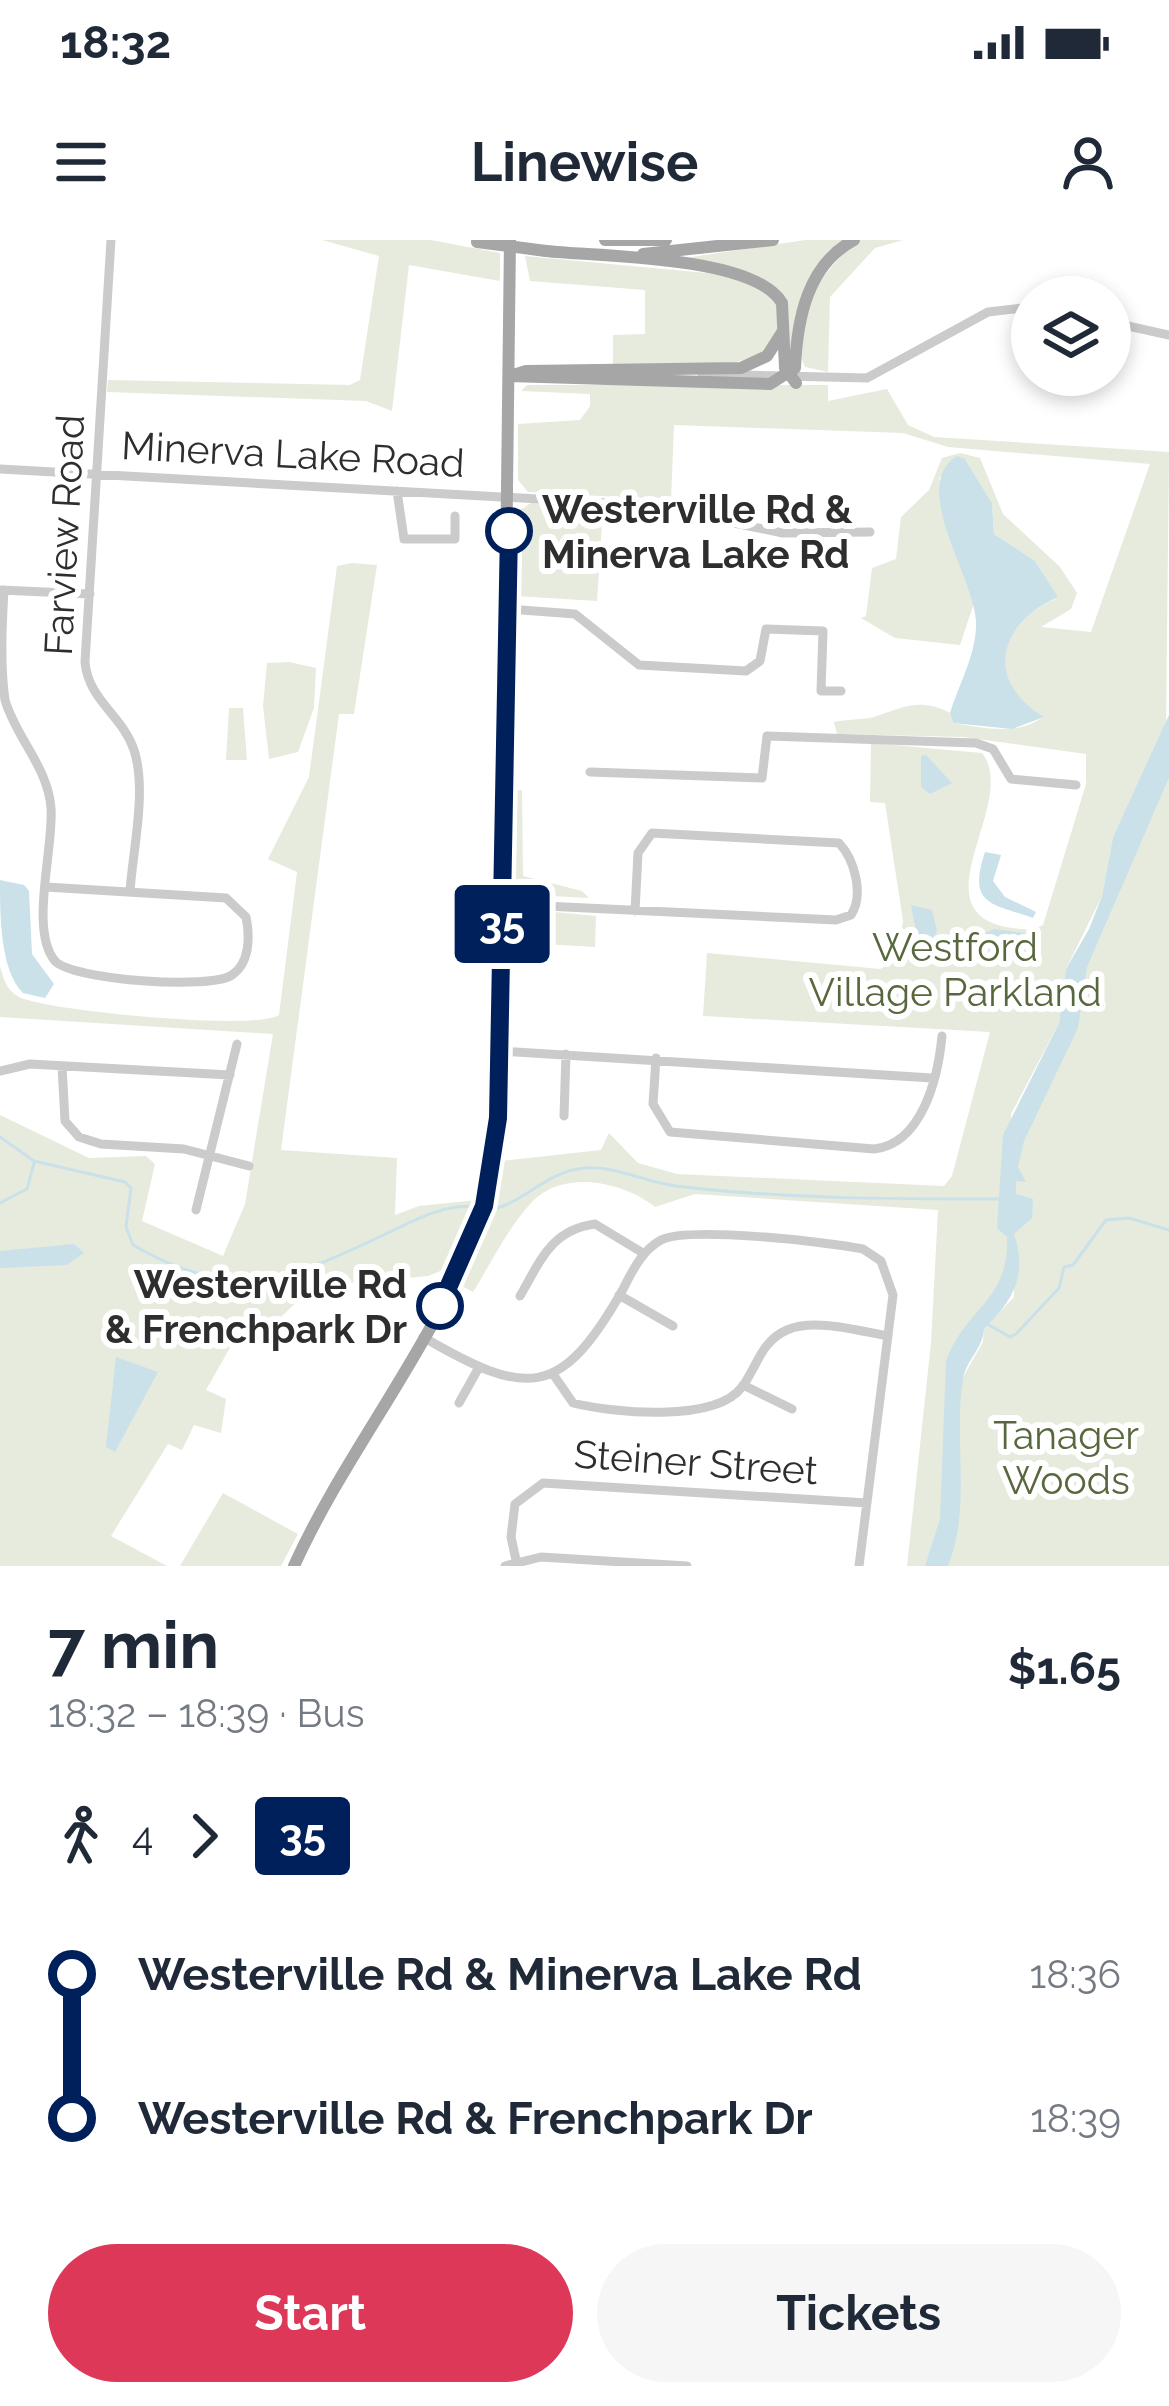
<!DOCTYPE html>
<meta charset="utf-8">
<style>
:root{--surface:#fff;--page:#f6f6f7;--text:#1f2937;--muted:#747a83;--accent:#dd3858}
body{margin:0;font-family:Raleway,sans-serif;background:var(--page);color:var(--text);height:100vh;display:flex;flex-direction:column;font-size:45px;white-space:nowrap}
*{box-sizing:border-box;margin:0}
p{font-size:39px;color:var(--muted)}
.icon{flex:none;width:66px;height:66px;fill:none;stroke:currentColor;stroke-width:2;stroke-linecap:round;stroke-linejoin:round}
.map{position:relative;height:1326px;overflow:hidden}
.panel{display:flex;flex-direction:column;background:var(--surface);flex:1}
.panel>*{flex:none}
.badge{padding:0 24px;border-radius:9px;font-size:42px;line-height:78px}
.fabs{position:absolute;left:1011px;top:36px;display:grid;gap:24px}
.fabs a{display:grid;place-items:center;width:120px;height:120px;border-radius:50%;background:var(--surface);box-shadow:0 6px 18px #0003;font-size:60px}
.map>.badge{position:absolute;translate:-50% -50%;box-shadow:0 0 0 6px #fff}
.legs{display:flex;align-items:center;gap:18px;height:132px;padding:0 48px;font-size:39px}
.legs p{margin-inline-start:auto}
.summary{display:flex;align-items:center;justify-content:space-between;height:204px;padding:0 48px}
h1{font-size:66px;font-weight:700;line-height:90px}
.button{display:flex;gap:24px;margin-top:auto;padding:24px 48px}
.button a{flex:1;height:138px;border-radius:72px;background:var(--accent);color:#fff;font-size:48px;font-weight:700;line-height:138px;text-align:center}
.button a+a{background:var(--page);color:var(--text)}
ul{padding:0 48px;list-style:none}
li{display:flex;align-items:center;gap:42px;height:144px;font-size:45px}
li i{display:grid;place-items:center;width:18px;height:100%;margin:0 15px;background:currentColor}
li i::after{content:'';width:30px;height:30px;margin:-15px;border:9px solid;border-radius:50%;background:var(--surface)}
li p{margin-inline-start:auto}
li:first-child i{background:linear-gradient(#0000 50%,currentColor 0)}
li:last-child i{background:linear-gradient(currentColor 50%,#0000 0)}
.status{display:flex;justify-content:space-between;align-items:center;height:84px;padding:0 60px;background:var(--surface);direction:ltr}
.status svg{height:33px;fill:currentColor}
header{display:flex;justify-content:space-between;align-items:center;height:156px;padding:0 48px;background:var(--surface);font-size:54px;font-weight:700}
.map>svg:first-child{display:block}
.green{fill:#e6ebdd}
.water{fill:#cae1ea}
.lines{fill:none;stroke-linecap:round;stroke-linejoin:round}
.stream{stroke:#cae1ea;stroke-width:3}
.minor{stroke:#cbcbcb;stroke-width:9}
.major{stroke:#a6a6a6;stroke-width:12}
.major-bridge{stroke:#a6a6a6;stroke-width:12}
.line-1-casing{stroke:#fff;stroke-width:27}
.line-1{stroke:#00205b;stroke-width:18}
.stop-1-dot{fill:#fff;stroke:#00205b;stroke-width:6}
.labels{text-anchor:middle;stroke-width:12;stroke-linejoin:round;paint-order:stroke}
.street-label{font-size:39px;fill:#2e2e2e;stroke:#fff}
.stop-label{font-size:39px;font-weight:bold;fill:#2e2e2e;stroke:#fff;text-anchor:start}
.park-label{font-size:39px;fill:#57683e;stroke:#fff}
</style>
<div class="status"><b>18:32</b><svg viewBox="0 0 49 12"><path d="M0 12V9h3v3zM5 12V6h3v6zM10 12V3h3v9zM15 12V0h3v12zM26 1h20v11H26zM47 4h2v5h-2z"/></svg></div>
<header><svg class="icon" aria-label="menu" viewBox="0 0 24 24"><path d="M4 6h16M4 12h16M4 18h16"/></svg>Linewise<svg class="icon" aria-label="person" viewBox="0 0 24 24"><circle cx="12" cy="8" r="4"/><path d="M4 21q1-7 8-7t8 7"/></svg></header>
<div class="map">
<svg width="1169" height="1326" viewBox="0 0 1169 1326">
<rect width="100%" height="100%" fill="#fff"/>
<!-- green -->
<path class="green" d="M322 0H431L500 13V41L409 25 392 171 366 161 107 152 108 140 350 145 360 140 379 16Z
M805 0H844L796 73 788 123V72L770 42 678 19Z
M857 0H903L875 8 830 57 828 132 805 127C783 81 825 30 857 0Z
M525 16 728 35 744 39 775 61C807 144 659 126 613 127V95L645 94V50L530 41Z
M527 145H828V161L887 149 908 185 934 197 1169 212 1166 487 1113 597 1102 656 1066 729 1059 783 1011 874 1007 1034 947 1120 963 1137 983 1102 984 1089 1014 1057 1013 932 1073 756 1169 538V1326H907L931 1103 938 970 695 954 655 967C624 942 563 928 531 963 508 988 491 1023 473 1052L458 1044 487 979 501 921 601 910 609 893 638 923 677 934 944 946 952 936 990 792 703 776 707 713 880 729 896 721 903 681 885 563 870 562 871 503 982 513C1020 561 917 669 1006 687 1020 689 1031 692 1043 685L1086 544V514L963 497 837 494 834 482C847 479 861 480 874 477 903 468 919 457 950 473L953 483C984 488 1017 496 1043 477 983 440 999 383 1057 358L1036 322 994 294 992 263 965 219 939 238 975 360 960 405 895 398 861 378 866 376 872 328 896 319 901 277 929 250 942 218 960 213 980 218 1003 274 1060 327 1077 353 1071 369 1041 387 1091 392 1150 224 948 207 903 193 674 185 671 260 528 252 518 240V184L580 180 590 166V154L521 151Z
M531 263 603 267 597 361 516 356 517 272Z
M352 323 377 325 354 474H339L281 910 397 918 395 975 419 966 478 960 448 1035 443 1030 428 1036 312 1047 281 1077 244 1083 206 1150 226 1159 221 1193 194 1185 182 1210 168 1204 111 1296 167 1326H0V875L89 918 146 916 155 924 142 981 223 1016 245 964 273 794 0 777V726C3 738 7 751 19 757 47 771 257 791 279 775L297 632 268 619 309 537 337 326Z
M289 422 316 428 314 468 298 512 269 519 263 466 267 423Z
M229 468H243L247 520H226Z
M511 550H522L523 636 582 651 589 658 511 654Z
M514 668 596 676 595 707 508 702 509 674Z
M223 1253 298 1294 281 1326H180Z"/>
<!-- water -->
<path class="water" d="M957 216 965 219 992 263 994 294 1035 321 1058 357C999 383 983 440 1044 477L1012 489 953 483 950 473C959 444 977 413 976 382 975 338 908 246 957 216Z
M1169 475V538L1087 727 1078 788 1024 901 1018 927 1026 942 1016 941V954L1033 959 1032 978 1014 994C1028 1035 1013 1061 984 1089 983 1109 966 1120 963 1139 953 1202 972 1265 948 1326H925L940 1279 946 1121C966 1066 1009 1063 1007 997L997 988 1003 895 1059 783 1066 729 1089 689 1102 656 1113 597Z
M926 515 952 543 930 554 921 547V516Z
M985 612 1001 615 993 641 1005 657 1036 672 1033 678C992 663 967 666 985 612Z
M0 640 24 645 29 651 32 714 54 744 45 758 23 753C0 730 0 675 0 640Z
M911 665 932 670 937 691 931 702 917 698Z
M994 689 1024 693 1034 702 998 714 976 703 957 712 949 708Z
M74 1004 84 1013 67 1025 0 1028V1011Z
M116 1117 158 1132 115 1212 106 1207Z"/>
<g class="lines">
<!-- stream -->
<path class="stream" d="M0 897 34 921 125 942 131 948 126 987 133 1005C236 1065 294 1038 394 990 419 978 446 964 474 967
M0 963 27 949 34 923
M494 969C528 960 547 931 585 928 618 926 644 942 676 946 782 959 893 959 1000 959
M989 1085 1010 1097 1016 1094 1059 1048 1064 1027 1073 1025 1106 980 1129 978 1169 990"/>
<!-- minor -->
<path class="minor" d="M111 0 85 422C88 460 123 476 134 510 147 550 133 609 130 651
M1110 82 1169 95
M702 134 867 138 988 72 1032 67
M0 229 645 265 783 293 870 292
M397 251 404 299H455V276
M0 350 90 354
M4 350C2 385 0 425 5 460 16 498 48 527 51 568 54 608 29 690 55 721 72 740 211 750 232 735 250 723 250 696 246 677L226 658 46 647
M507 369 575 374 639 425 746 431 760 421 766 389 823 391 821 451H841
M590 532 762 538 767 496 976 503 993 509 1011 539 1076 545
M502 664 836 680 851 675C864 655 855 620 839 603L652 593 638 613 635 671
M500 811 932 838
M656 818 653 864 670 892 874 909C922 904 938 838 942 796
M62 826 65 881 79 897 101 904 184 909 249 926
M0 831 30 824 230 835
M564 876 566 814
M196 970 237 804
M619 1055 673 1086
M520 1056C541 1020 551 990 595 984L643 1013
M423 1097C526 1157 560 1160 622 1051 632 1032 641 1011 661 1000 687 986 829 1002 863 1009L881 1021 893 1055 859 1326
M553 1134 573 1163C613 1173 715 1183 742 1147 757 1127 761 1101 787 1090 814 1078 859 1091 888 1096
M743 1145 792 1169
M459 1163 478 1129
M516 1320 511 1297 515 1264 543 1243 867 1263
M505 1326 541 1317 687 1326"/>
<!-- major -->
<path class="major" d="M605 0H666
M546 11C600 17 754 15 782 63L785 128 796 143
M643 14 773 0
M509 136 770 144 795 128C797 80 807 25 854 0
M510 136 526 131 741 128 767 116 783 91
M294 1326C349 1204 443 1097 484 967 497 924 498 876 500 830L510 0"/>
<!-- major-bridge -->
<path class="major-bridge" d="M477 2 546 11"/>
</g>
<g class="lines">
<!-- line-1 casing -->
<g class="line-1-casing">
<path id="line-1" d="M440 1066 484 966 498 878 509 291"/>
</g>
<!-- line-1 -->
<use href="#line-1" class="line-1"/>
</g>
<!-- markers -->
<g class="stop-1-dot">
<circle cx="509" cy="291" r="21"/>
<circle cx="440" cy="1066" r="21"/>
</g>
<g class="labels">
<!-- street labels -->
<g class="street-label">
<text transform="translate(293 214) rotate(3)" y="14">Minerva Lake Road</text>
<text transform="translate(64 295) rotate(-87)" y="14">Farview Road</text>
<text transform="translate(696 1222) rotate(4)" y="14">Steiner Street</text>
</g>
<!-- stop labels -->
<g class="stop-label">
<text x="542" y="283">Westerville Rd &amp;<tspan x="542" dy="45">Minerva Lake Rd</tspan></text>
<text x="407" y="1058" text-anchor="end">Westerville Rd<tspan x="407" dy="45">&amp; Frenchpark Dr</tspan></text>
</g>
<!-- park labels -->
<g class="park-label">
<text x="955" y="721">Westford<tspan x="955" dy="45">Village Parkland</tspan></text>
<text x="1066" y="1209">Tanager<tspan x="1066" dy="45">Woods</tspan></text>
</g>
</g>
</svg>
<div class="fabs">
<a><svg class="icon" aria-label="layers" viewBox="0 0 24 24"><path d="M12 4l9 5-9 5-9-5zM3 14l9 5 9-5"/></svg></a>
</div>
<b class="badge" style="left:502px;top:684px;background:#00205b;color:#fff">35</b>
</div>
<section class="panel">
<div class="summary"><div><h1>7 min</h1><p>18:32 – 18:39 · Bus</p></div><b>$1.65</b></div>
<div class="legs"><svg class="icon" aria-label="walk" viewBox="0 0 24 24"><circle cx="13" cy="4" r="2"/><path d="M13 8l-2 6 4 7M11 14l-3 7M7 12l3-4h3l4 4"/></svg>4<svg class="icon" aria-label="forward" viewBox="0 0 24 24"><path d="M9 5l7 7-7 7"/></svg><b class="badge" style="background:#00205b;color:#fff">35</b></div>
<ul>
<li><i style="color:#00205b"></i><b>Westerville Rd &amp; Minerva Lake Rd</b><p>18:36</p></li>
<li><i style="color:#00205b"></i><b>Westerville Rd &amp; Frenchpark Dr</b><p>18:39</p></li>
</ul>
<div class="button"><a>Start</a><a>Tickets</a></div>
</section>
